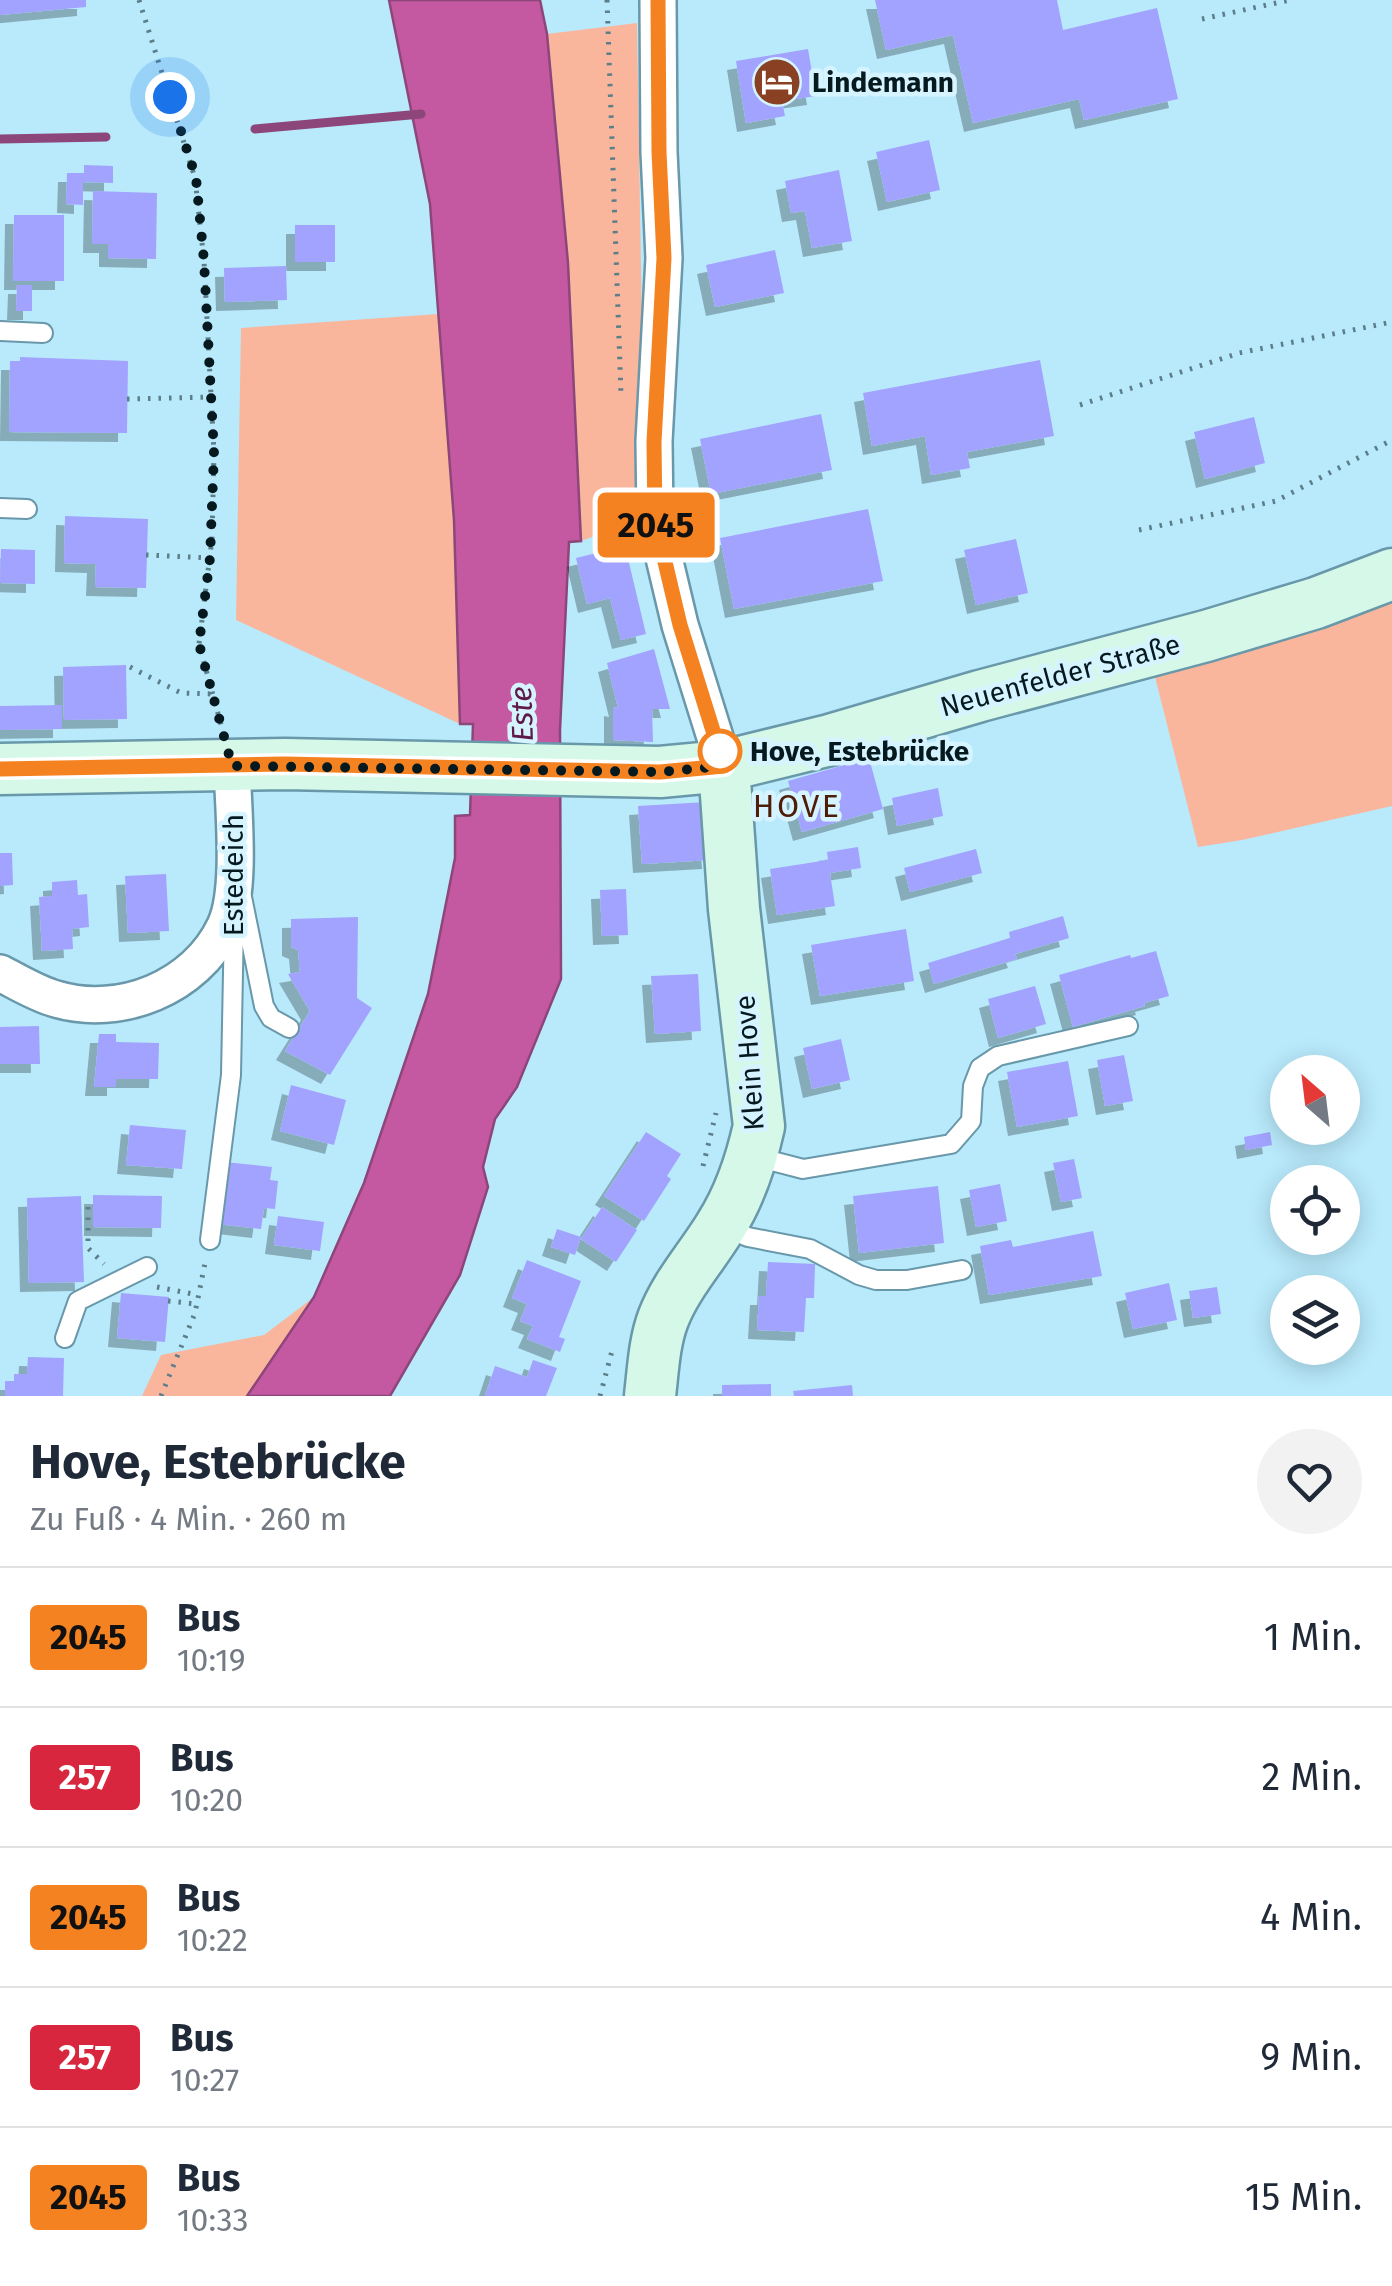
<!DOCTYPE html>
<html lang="de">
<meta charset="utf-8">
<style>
:root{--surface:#fff;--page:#f2f2f3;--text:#1f2937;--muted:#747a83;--line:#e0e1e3}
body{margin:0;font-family:"Fira Sans",sans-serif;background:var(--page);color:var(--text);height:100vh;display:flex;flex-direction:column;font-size:38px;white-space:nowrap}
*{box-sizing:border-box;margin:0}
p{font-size:32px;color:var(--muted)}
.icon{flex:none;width:55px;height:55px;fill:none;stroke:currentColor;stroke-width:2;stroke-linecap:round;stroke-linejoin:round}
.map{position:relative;height:1396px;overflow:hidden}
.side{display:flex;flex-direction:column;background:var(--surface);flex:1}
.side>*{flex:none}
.badge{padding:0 20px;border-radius:8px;font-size:35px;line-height:65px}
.needle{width:65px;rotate:332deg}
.fabs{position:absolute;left:1270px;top:1055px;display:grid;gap:20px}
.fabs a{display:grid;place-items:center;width:90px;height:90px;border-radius:50%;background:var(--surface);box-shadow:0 5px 25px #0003;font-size:50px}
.you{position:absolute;width:50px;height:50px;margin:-25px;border:8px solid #fff;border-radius:50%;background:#1a73e8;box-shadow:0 0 0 15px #1a73e833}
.map>.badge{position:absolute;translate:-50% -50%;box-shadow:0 0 0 5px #fff}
.round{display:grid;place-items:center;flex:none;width:105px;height:105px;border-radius:52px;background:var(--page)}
.headline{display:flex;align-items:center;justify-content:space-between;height:170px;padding:0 30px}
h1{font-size:48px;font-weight:700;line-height:75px}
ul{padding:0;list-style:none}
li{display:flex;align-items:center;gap:30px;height:140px;padding:0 30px;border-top:2px solid var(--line)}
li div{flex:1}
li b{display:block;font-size:38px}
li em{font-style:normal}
li .badge{min-width:110px;font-weight:700;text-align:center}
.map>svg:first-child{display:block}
.green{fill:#fab69c}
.water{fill:#c559a1;stroke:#8c467a;stroke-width:2.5}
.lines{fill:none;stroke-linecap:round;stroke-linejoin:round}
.stream{stroke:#8c467a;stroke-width:9}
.building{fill:#a2a3fe;filter:url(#shadow)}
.lane-casing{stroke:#6898a9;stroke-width:22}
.street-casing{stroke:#6898a9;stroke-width:40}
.secondary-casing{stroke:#6898a9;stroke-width:55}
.path{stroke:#5c7e89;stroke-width:5;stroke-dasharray:2.5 8;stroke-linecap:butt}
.lane{stroke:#fff;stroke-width:18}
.street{stroke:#fff;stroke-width:35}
.secondary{stroke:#d5f8e8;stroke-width:50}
.line-casing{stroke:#fff;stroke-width:22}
.line{stroke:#f58220;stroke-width:15}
.walk{stroke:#06191f;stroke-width:10;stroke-dasharray:0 18}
.stop-dot{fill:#fff;stroke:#f58220;stroke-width:5}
.labels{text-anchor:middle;stroke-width:9;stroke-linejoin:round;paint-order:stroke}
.poi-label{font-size:28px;font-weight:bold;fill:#06191f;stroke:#d6f4ff;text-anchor:start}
.street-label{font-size:28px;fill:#06191f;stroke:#d6f4ff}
.stop-label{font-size:28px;font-weight:bold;fill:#06191f;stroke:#d6f4ff;text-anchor:start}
.water-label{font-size:30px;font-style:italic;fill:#5e1949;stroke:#d6f4ff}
.quarter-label{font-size:32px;letter-spacing:2.5px;fill:#4d1d07;stroke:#d6f4ff}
</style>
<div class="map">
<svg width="1392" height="1396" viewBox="0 0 1392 1396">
<defs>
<filter id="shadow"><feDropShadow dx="-9" dy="9" stdDeviation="0" flood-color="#0004"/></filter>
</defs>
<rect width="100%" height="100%" fill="#b8eafc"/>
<!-- green -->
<path class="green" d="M637 23 645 518 581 541 568 263 547 34Z
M438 314 454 520 460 724 236 620 241 328Z
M1392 592V806L1242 840 1198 847 1153 669Z
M314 1297 247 1396H142L161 1355 264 1335Z"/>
<!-- water -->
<path class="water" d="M389 0H540L547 34 568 263 581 541 569 542 560 730 561 979 517 1087 495 1119 483 1167 488 1187 460 1275 390 1396H247L314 1297 364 1183 428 994 455 858V816L470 815 473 724H460L454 520 430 204Z"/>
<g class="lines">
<!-- stream -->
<path class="stream" d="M255 129 421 114
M0 139 106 137"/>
</g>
<!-- building -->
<path class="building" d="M0 0H86V7L0 15Z
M875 0H1057L1063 30 1157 8 1178 99 1084 120 1079 99 973 123 953 35 886 50Z
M808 49 816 96 782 101 785 116 746 123 736 61Z
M929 140 940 190 887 202 876 152Z
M84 165 113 166V183L83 182V205L66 204 67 173H84Z
M839 170 852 241 812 248 805 211 791 213 785 181Z
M93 191 157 193 156 259 108 258V244H92Z
M14 215H64V281H13Z
M295 225H335V262H295Z
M775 250 784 293 715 307 706 265Z
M286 266 287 300 225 302 224 268Z
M17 285H32V311H16Z
M20 357 128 361 127 433 9 432 10 361H20Z
M1040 360 1054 436 967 452 970 468 931 475 925 436 872 446 863 393Z
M821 414 832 470 711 494 700 439Z
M1254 417 1265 463 1205 479 1194 432Z
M868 509 883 581 734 609 720 538Z
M65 516 148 519 146 588 95 587 96 564 64 563Z
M1016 539 1028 593 976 605 964 550Z
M625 546 646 634 621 640 610 598 587 604 576 558Z
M1 549 35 550V584L0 583Z
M654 649 670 709H652L653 742 613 740V707L618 708 607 663Z
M126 665 127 719 64 720 63 667Z
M62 705V729L0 730V706Z
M869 758 883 809 802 832 788 781Z
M938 788 943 816 897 826 892 798Z
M707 802 711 860 642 864 638 806Z
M858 847 861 868 830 873 835 906 777 915 770 869 828 860 827 852Z
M976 849 982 873 910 892 904 868Z
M0 853H12L13 885 0 886Z
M166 874 169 931 128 933 125 876Z
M77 880 78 895 87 894 89 927 72 929 73 949 42 951 39 897 52 896V882Z
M626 889 628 935 602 936 600 890Z
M1063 916 1069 938 1015 954 1017 959 934 984 928 963 1010 938 1009 932Z
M358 917 357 998 372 1008 330 1075 285 1051 310 1011 288 974 300 972 298 950 291 947V919Z
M906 929 914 981 820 996 811 945Z
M1156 951 1169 996 1144 1003 1145 1006 1073 1027 1059 975 1130 955 1131 958Z
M698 974 701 1031 655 1034 651 976Z
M1035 986 1046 1024 998 1038 988 999Z
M39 1026 40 1064H0V1027Z
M99 1034H116V1042L159 1043 158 1079H116V1087H94Z
M841 1039 850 1080 812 1089 803 1048Z
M1124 1055 1133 1101 1105 1106 1097 1060Z
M1068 1061 1078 1116 1017 1127 1007 1072Z
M291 1085 346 1100 334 1145 280 1131Z
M130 1125 186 1130 182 1169 126 1165Z
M646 1132 681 1154 667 1176 671 1179 644 1221 604 1196Z
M1270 1132 1272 1145 1246 1150 1244 1137Z
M1074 1159 1082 1198 1061 1202 1053 1163Z
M225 1162 272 1167 270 1180 278 1181 275 1209 264 1208 261 1229 218 1224Z
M1000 1184 1007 1221 976 1227 969 1190Z
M938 1186 944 1243 859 1253 853 1196Z
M93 1195 162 1196 161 1228 93 1227Z
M81 1196 84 1282 29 1283 27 1198Z
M602 1207 637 1230 616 1262 581 1239Z
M278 1216 324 1222 320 1251 274 1245Z
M557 1229 581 1237 575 1255 551 1247Z
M1093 1231 1102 1276 989 1295 980 1246 1011 1240 1013 1247Z
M527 1260 581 1281 559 1337 565 1339 560 1352 527 1339 533 1326 520 1321 527 1304 512 1298Z
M768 1262 815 1264 814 1298H806L804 1332 757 1330 759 1296H766Z
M1169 1283 1177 1320 1133 1329 1125 1293Z
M1217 1287 1221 1314 1193 1318 1189 1291Z
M121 1293 169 1297 165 1342 117 1338Z
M28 1357 64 1358 63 1396H5V1381H14V1374H27Z
M533 1360 557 1368 546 1396H485L495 1366 527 1377Z
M771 1384V1396H722V1385Z
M852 1385 853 1396H794L793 1391Z"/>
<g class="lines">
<!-- lane casing -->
<g class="lane-casing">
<path id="lane" d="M0 331 43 333
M0 508 27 509
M242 897 264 1006 271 1018 289 1028
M753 1156 803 1169 951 1144 971 1121 973 1086 980 1068 998 1056 1128 1026
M722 1226 748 1237 810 1249 859 1275 876 1280H907L962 1270
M210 1240 231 1075 234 922
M65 1338 78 1301 147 1267"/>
</g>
<!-- street casing -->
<g class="street-casing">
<path id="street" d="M658 0 659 152 664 258 654 441 655 520 680 625 724 766
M0 973C18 982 37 994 56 999 120 1018 196 988 225 926 242 890 233 807 232 765"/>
</g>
<!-- secondary casing -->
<g class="secondary-casing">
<path id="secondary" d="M0 769 285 764 660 772 724 766 830 740 980 696 1206 636 1316 603 1392 574
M650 1396C653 1371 654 1343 663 1319 676 1285 701 1258 720 1227 740 1196 751 1162 759 1126L734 909 724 766"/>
</g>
<!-- path -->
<path class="path" d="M139 0 195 178 204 261 214 453 212 539 199 644 222 728
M607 0 621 395
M1202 19 1290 0
M127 399 209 397
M1080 405 1239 353 1392 322
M1139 530 1276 501 1392 440
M146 555 210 558
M130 667 181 693 213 694
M703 1166 716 1113
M88 1207V1248L104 1264
M157 1287 198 1295
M168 1301 197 1304
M161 1396 195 1313 205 1263
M600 1396 612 1351"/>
<!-- lane -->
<use href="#lane" class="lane"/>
<!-- street -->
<use href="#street" class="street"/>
<!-- secondary -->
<use href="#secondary" class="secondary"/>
</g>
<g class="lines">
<!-- line casing -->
<g class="line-casing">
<path id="line" d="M0 769 285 764 660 772 724 766 680 625 655 520 654 442 664 258 659 152 658 0"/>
</g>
<!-- line -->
<use href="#line" class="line"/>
<!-- walk -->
<path class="walk" d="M170 97 196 178 204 261 214 453 210 558 199 644 232 766 660 772 724 766 720 751"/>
</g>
<!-- icons -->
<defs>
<g id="hotel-disc" transform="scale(2.5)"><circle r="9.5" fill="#8a4123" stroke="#d6f4ff"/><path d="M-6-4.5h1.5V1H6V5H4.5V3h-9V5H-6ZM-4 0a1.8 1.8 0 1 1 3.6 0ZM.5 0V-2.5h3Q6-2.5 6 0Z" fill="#fff"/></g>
</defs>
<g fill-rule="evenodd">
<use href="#hotel-disc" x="777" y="82"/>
</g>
<!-- markers -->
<circle class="stop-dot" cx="720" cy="751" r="20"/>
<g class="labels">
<!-- poi labels -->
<g class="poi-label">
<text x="812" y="92">Lindemann</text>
</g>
<!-- street labels -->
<g class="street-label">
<text transform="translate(1060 675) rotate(-15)" y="10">Neuenfelder Straße</text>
<text transform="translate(233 875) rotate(-90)" y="10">Estedeich</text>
<text transform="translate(749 1063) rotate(-94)" y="10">Klein Hove</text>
</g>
<!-- stop labels -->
<g class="stop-label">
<text x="750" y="761">Hove, Estebrücke</text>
</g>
<!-- water labels -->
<g class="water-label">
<text transform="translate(522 714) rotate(-92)" y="10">Este</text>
</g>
<!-- quarter labels -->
<g class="quarter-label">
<text x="797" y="817">HOVE</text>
</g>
</g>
</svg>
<div class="fabs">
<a><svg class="needle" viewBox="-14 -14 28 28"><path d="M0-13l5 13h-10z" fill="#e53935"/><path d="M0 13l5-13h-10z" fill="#747a83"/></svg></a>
<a><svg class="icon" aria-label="locate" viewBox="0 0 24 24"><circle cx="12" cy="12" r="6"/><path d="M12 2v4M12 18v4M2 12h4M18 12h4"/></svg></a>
<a><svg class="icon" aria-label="layers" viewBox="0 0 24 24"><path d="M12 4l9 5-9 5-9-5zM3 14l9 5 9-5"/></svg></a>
</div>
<div class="you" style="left:170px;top:97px"></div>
<b class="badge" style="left:656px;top:525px;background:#f58220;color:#111">2045</b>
</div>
<section class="side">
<div class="headline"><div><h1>Hove, Estebrücke</h1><p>Zu Fuß · 4 Min. · 260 m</p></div><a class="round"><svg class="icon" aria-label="heart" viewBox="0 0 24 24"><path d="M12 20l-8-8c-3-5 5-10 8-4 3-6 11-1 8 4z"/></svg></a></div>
<ul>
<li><span class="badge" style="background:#f58220;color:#111">2045</span><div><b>Bus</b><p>10:19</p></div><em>1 Min.</em></li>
<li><span class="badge" style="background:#d7263d;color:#fff">257</span><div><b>Bus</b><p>10:20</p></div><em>2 Min.</em></li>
<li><span class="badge" style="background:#f58220;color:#111">2045</span><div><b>Bus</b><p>10:22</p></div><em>4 Min.</em></li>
<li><span class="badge" style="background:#d7263d;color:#fff">257</span><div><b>Bus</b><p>10:27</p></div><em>9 Min.</em></li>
<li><span class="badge" style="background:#f58220;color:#111">2045</span><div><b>Bus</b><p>10:33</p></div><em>15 Min.</em></li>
</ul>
</section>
